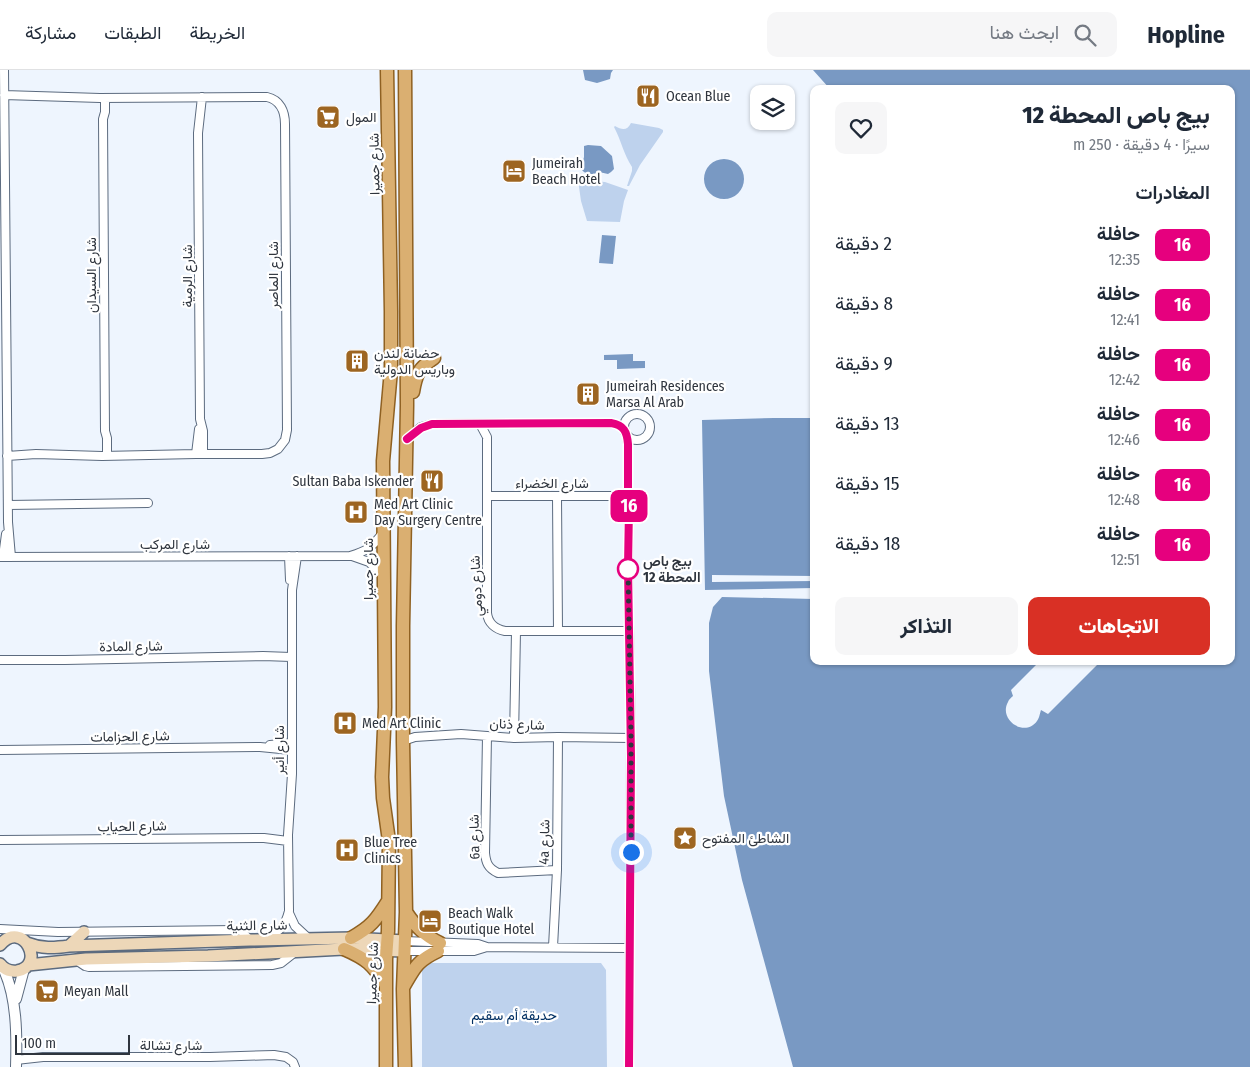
<!DOCTYPE html>
<html lang="ar">
<meta charset="utf-8">
<style>
:root{--surface:#fff;--page:#f6f6f7;--text:#1f2937;--muted:#747a83;--line:#e0e1e3;--accent:#d93025}
body{margin:0;font-family:"Fira Sans Condensed",Vazirmatn,sans-serif;background:var(--page);color:var(--text);direction:rtl;height:100vh;display:flex;flex-direction:column;font-size:19px;white-space:nowrap}
*{box-sizing:border-box;margin:0}
p{font-size:16px;color:var(--muted)}
.icon{flex:none;width:28px;height:28px;fill:none;stroke:currentColor;stroke-width:2;stroke-linecap:round;stroke-linejoin:round}
.map{position:relative;flex:1;overflow:hidden;direction:ltr}
.sheet{position:absolute;left:810px;top:15px;width:425px;height:580px;display:flex;flex-direction:column;background:var(--surface);border-radius:10px;box-shadow:0 1px 4px #0004;direction:rtl}
.sheet>*{flex:none}
.badge{padding:0 10px;border-radius:8px;font-size:18px;line-height:32px}
.tools{position:absolute;left:750px;top:15px;display:grid;gap:10px}
.tools a{display:grid;place-items:center;width:45px;height:45px;border-radius:10px;background:var(--surface);box-shadow:0 1px 4px #0004;font-size:25px}
.scale{position:absolute;left:15px;bottom:12px;width:115px;box-sizing:border-box;padding-left:5px;border:2px solid #2f353e;border-top:0;font-size:14px;line-height:18px;white-space:nowrap;color:#2f353e;-webkit-text-stroke:4px #fff;paint-order:stroke}
.you{position:absolute;width:25px;height:25px;margin:-12px;border:4px solid #fff;border-radius:50%;background:#1a73e8;box-shadow:0 0 0 8px #1a73e833}
.map>.badge{position:absolute;translate:-50% -50%;box-shadow:0 0 0 2px #fff}
h2{padding:0 25px;font-size:19px;line-height:45px}
.round{display:grid;place-items:center;flex:none;width:52px;height:52px;border-radius:10px;background:var(--page)}
.head{display:flex;align-items:center;justify-content:space-between;height:85px;padding:0 25px}
h1{font-size:24px;font-weight:800;line-height:38px}
.primary-button{display:flex;gap:10px;margin-top:auto;padding:10px 25px}
.primary-button a{flex:1;height:58px;border-radius:10px;background:var(--accent);color:#fff;font-size:20px;font-weight:800;line-height:58px;text-align:center}
.primary-button a+a{background:var(--page);color:var(--text)}
ul{padding:0;list-style:none}
li{display:flex;align-items:center;gap:15px;height:60px;padding:0 25px}
li div{flex:1}
li b{display:block;font-size:19px}
li em{font-style:normal}
li .badge{min-width:55px;font-weight:700;text-align:center}
header{display:flex;align-items:center;gap:30px;box-sizing:border-box;height:70px;padding:0 25px;background:var(--surface);border-bottom:1px solid var(--line)}
header strong{font-size:24px}
nav{display:flex;gap:28px;margin-inline-start:auto;font-size:18px}
.search{width:350px;height:45px;background:var(--page);display:flex;align-items:center;gap:12px;box-sizing:border-box;padding:0 18px;border-radius:10px;color:var(--muted);font-size:19px}
.map>svg:first-child{display:block}
.green{fill:#bed2ed}
.water{fill:#7999c3}
.pier{fill:#eef5fe}
.lines{fill:none;stroke-linecap:round;stroke-linejoin:round}
.minor-casing{stroke:#5c6b7f;stroke-width:10}
.tertiary-casing{stroke:#5c6b7f;stroke-width:12}
.secondary-casing{stroke:#5c6b7f;stroke-width:14}
.primary-casing{stroke:#8f6122;stroke-width:15}
.minor{stroke:#fff;stroke-width:8}
.tertiary{stroke:#fff;stroke-width:10}
.secondary{stroke:#edd7b8;stroke-width:11}
.primary{stroke:#daaf71;stroke-width:12}
.line-casing{stroke:#fff;stroke-width:11}
.line{stroke:#e6007e;stroke-width:8}
.walk{stroke:#2f353e;stroke-width:5;stroke-dasharray:0 9}
.stop-dot{fill:#fff;stroke:#e6007e;stroke-width:2.5}
.labels{text-anchor:middle;stroke-width:4.5;stroke-linejoin:round;paint-order:stroke}
.poi-label{font-size:14px;fill:#2f353e;stroke:#fff;text-anchor:start}
.street-label{font-size:14px;fill:#2f353e;stroke:#fff}
.stop-label{font-size:14px;font-weight:bold;fill:#2f353e;stroke:#fff;text-anchor:start}
.park-label{font-size:14px;fill:#012f62;stroke:#fff}
</style>
<header>
<strong>Hopline</strong>
<div class="search"><svg class="icon" aria-label="search" viewBox="0 0 24 24"><circle cx="10" cy="10" r="6"/><path d="M15 15l6 6"/></svg>ابحث هنا</div>
<nav><a>الخريطة</a><a>الطبقات</a><a>مشاركة</a></nav>
</header>
<div class="map">
<svg width="1250" height="997" viewBox="0 0 1250 997">
<rect width="100%" height="100%" fill="#eef5fe"/>
<!-- green -->
<path class="green" d="M631 53 659 58 663 60V62L640 95 629 116H627L632 101V97C624 85 621 70 614 57L615 56C622 60 627 61 631 53Z
M578 110 605 112 628 120 624 131 620 152 587 151 581 131Z
M431 893H601L606 900 607 997H422V900Z"/>
<!-- water -->
<path class="water" d="M583 0H613L611 3 610 9 597 13 585 10Z
M813 0H1250V997H793L742 810 724 726 709 601V553L713 537 722 527 814 529V591H1040L1011 620 1013 626C1011 628 1009 629 1008 632 998 650 1025 668 1037 651 1039 649 1040 643 1041 640L1048 644 1101 591H1231V19H830Z
M588 75 601 76 612 86 614 99 611 102 608 104 599 102C591 105 587 106 581 99L584 87V76Z
M704 109a20 20 0 1 1 40 0a20 20 0 1 1-40 0Z
M602 165 616 166 613 194 599 193Z
M633 284V291H645V298L617 299V290H604V285Z
M774 348H814V518L705 520 702 350Z"/>
<!-- pier -->
<path class="pier" d="M712 505 814 506V511L712 512Z"/>
<g class="lines">
<!-- minor casing -->
<g class="minor-casing">
<path id="minor" d="M4 0 8 452 11 487
M4 25 100 28 267 27C280 30 285 41 285 54L287 360 285 370 278 379 270 383 262 384H196L102 386 36 384 7 386
M202 27 198 63 200 349 203 361V384
M105 28V42L103 49 105 361 107 368V386
M624 357a13 13 0 1 1 26 0a13 13 0 1 1-26 0Z
M480 354 487 367V543C488 553 495 559 505 561H629
M627 365 628 374V427L629 436 628 497 631 668 629 997
M407 369 421 357 432 354 611 353 618 355 624 358
M196 384 199 359
M487 426H617L629 436
M557 426 558 560
M8 435 148 433
M289 486 290 510
M352 486 369 492 383 505
M0 487 350 486C367 481 372 477 382 464
M3 487 6 464
M0 590H65L263 586 291 587
M487 666 485 783C486 793 488 798 498 803L557 800
M514 668 516 561
M403 671 415 667 461 664 514 668 558 667 631 668
M270 675 291 673
M0 680 260 677 291 680
M0 770 264 768 288 771
M289 843 295 856 309 869
M0 859 58 862 236 860 241 861 250 870
M266 868C280 861 285 857 289 841L288 765 292 704V520L297 486
M405 871 478 874 487 877
M553 877 557 800 558 667
M404 881H474L487 877 629 878
M76 890 85 896 89 897 272 895 281 893 295 882
M16 990 43 987H210L274 985 286 987 293 992 295 997"/>
</g>
<!-- tertiary casing -->
<g class="tertiary-casing">
<path id="tertiary" d="M3 898C17 926 17 966 16 997
M16 929 24 899"/>
</g>
<!-- secondary casing -->
<g class="secondary-casing">
<path id="secondary" d="M27 873C42 879 54 878 69 876L250 870 351 868 405 871
M0 875C23 848 47 896 17 901 10 902 4 899 0 894
M69 876 84 862
M28 895 86 889 208 886 344 879 404 881"/>
</g>
<!-- primary casing -->
<g class="primary-casing">
<path id="primary" d="M413 322C416 304 419 298 434 288
M406 842C416 857 424 865 440 873
M351 868C371 857 376 850 388 831
M344 879C367 889 372 894 386 915
M404 916C415 897 417 891 438 881
M386 997V889L388 861 389 771 383 728 382 707 385 637 383 391 391 300V241L387 0
M405 997 403 919 406 842 403 671V556L407 335 405 0"/>
</g>
<!-- minor -->
<use href="#minor" class="minor"/>
<!-- tertiary -->
<use href="#tertiary" class="tertiary"/>
<!-- secondary -->
<use href="#secondary" class="secondary"/>
<!-- primary -->
<use href="#primary" class="primary"/>
</g>
<g class="lines">
<!-- line casing -->
<g class="line-casing">
<path id="line" d="M407 369 421 358 432 354 611 353C624 355 627 362 628 374V427L629 436 628 497 631 687 629 997"/>
</g>
<!-- line -->
<use href="#line" class="line"/>
<!-- walk -->
<path class="walk" d="M628 499V497L631 668V782"/>
</g>
<!-- icons -->
<defs>
<g id="restaurant-square" transform="scale(1.25)"><rect x="-9" y="-9" width="18" height="18" rx="4" fill="#9d6521" stroke="#fff"/><path d="M-5-6h1v4h1v-4h1v4h1v-4h1v5L-1.5 .5V6h-2V.5L-5-1ZM5-6V6H3V1.5H1.5Q1.5-4 5-6Z" fill="#fff"/></g>
<g id="supermarket-square" transform="scale(1.25)"><rect x="-9" y="-9" width="18" height="18" rx="4" fill="#9d6521" stroke="#fff"/><path d="M-6-5.5h2.5l.6 2H6L4.5 2H-2.5L-4.4-4H-6ZM-1.5 3.2a1.3 1.3 0 1 0 .1 0ZM3 3.2a1.3 1.3 0 1 0 .1 0Z" fill="#fff"/></g>
<g id="hotel-square" transform="scale(1.25)"><rect x="-9" y="-9" width="18" height="18" rx="4" fill="#9d6521" stroke="#fff"/><path d="M-6-4.5h1.5V1H6V5H4.5V3h-9V5H-6ZM-4 0a1.8 1.8 0 1 1 3.6 0ZM.5 0V-2.5h3Q6-2.5 6 0Z" fill="#fff"/></g>
<g id="building-square" transform="scale(1.25)"><rect x="-9" y="-9" width="18" height="18" rx="4" fill="#9d6521" stroke="#fff"/><path d="M-4-6H4V6H1V3H-1V6H-4ZM-2.5-4.3h1.7v1.8h-1.7ZM.8-4.3h1.7v1.8H.8ZM-2.5-1h1.7V.8h-1.7ZM.8-1h1.7V.8H.8Z" fill="#fff"/></g>
<g id="hospital-square" transform="scale(1.25)"><rect x="-9" y="-9" width="18" height="18" rx="4" fill="#9d6521" stroke="#fff"/><path d="M-5-5h3v3.5h4V-5h3V5h-3V1.5h-4V5h-3Z" fill="#fff"/></g>
<g id="sight-square" transform="scale(1.25)"><rect x="-9" y="-9" width="18" height="18" rx="4" fill="#9d6521" stroke="#fff"/><path d="M0-6L1.8-2.2L6-1.7L2.9 1.2L3.7 5.4L0 3.3L-3.7 5.4L-2.9 1.2L-6-1.7L-1.8-2.2Z" fill="#fff"/></g>
</defs>
<g fill-rule="evenodd">
<use href="#restaurant-square" x="648" y="26"/>
<use href="#supermarket-square" x="328" y="47"/>
<use href="#hotel-square" x="514" y="101"/>
<use href="#building-square" x="357" y="291"/>
<use href="#building-square" x="588" y="324"/>
<use href="#restaurant-square" x="432" y="411"/>
<use href="#hospital-square" x="356" y="442"/>
<use href="#hospital-square" x="345" y="653"/>
<use href="#sight-square" x="685" y="768"/>
<use href="#hospital-square" x="347" y="780"/>
<use href="#hotel-square" x="430" y="851"/>
<use href="#supermarket-square" x="47" y="921"/>
</g>
<!-- markers -->
<circle class="stop-dot" cx="628" cy="499" r="10"/>
<g class="labels">
<!-- poi labels -->
<g class="poi-label">
<text x="666" y="31">Ocean Blue</text>
<text x="346" y="52">المول</text>
<text x="532" y="98">Jumeirah<tspan x="532" dy="16">Beach Hotel</tspan></text>
<text x="374" y="288">حضانة لندن<tspan x="374" dy="16">وباريس الدولية</tspan></text>
<text x="606" y="321">Jumeirah Residences<tspan x="606" dy="16">Marsa Al Arab</tspan></text>
<text x="414" y="416" text-anchor="end">Sultan Baba Iskender</text>
<text x="374" y="439">Med Art Clinic<tspan x="374" dy="16">Day Surgery Centre</tspan></text>
<text x="362" y="658">Med Art Clinic</text>
<text x="702" y="773">الشاطئ المفتوح</text>
<text x="364" y="777">Blue Tree<tspan x="364" dy="16">Clinics</tspan></text>
<text x="448" y="848">Beach Walk<tspan x="448" dy="16">Boutique Hotel</tspan></text>
<text x="64" y="926">Meyan Mall</text>
</g>
<!-- street labels -->
<g class="street-label">
<text transform="translate(374 94) rotate(-91)" y="5">شارع جميرا</text>
<text transform="translate(91 205) rotate(-90)" y="5">شارع السيدان</text>
<text transform="translate(273 205) rotate(-90)" y="5">شارع الماصر</text>
<text transform="translate(187 206) rotate(-90)" y="5">شارع الرمية</text>
<text x="552" y="418">شارع الخضراء</text>
<text x="175" y="479">شارع المركب</text>
<text transform="translate(368 499) rotate(-90)" y="5">شارع جميرا</text>
<text transform="translate(476 516) rotate(-93)" y="5">شارع دومي</text>
<text transform="translate(131 576) rotate(-1)" y="5">شارع المادة</text>
<text transform="translate(517 654) rotate(2)" y="5">شارع ذنان</text>
<text transform="translate(130 666) rotate(-1)" y="5">شارع الحزامات</text>
<text transform="translate(279 680) rotate(-90)" y="5">شارع أنير</text>
<text transform="translate(132 756) rotate(-1)" y="5">شارع الحياب</text>
<text transform="translate(474 767) rotate(-91)" y="5">6a شارع</text>
<text transform="translate(544 772) rotate(-89)" y="5">4a شارع</text>
<text transform="translate(257 855) rotate(-1)" y="5">شارع الثنية</text>
<text transform="translate(372 903) rotate(-88)" y="5">شارع جميرا</text>
<text x="171" y="980">شارع تشالة</text>
</g>
<!-- stop labels -->
<g class="stop-label">
<text x="643" y="496">بيج باص<tspan x="643" dy="16">المحطة 12</tspan></text>
</g>
<!-- park labels -->
<g class="park-label">
<text x="514" y="950">حديقة أم سقيم</text>
</g>
</g>
</svg>
<div class="tools">
<a><svg class="icon" aria-label="layers" viewBox="0 0 24 24"><path d="M12 4l9 5-9 5-9-5zM3 14l9 5 9-5"/></svg></a>
</div>
<div class="scale">100 m</div>
<div class="you" style="left:631px;top:782px"></div>
<b class="badge" style="left:629px;top:436px;background:#e6007e;color:#fff">16</b>
<section class="sheet">
<div class="head"><div><h1>بيج باص المحطة 12</h1><p>سيرًا · 4 دقيقة · 250 m</p></div><a class="round"><svg class="icon" aria-label="heart" viewBox="0 0 24 24"><path d="M12 20l-8-8c-3-5 5-10 8-4 3-6 11-1 8 4z"/></svg></a></div>
<h2>المغادرات</h2>
<ul>
<li><span class="badge" style="background:#e6007e;color:#fff">16</span><div><b>حافلة</b><p>12:35</p></div><em>2 دقيقة</em></li>
<li><span class="badge" style="background:#e6007e;color:#fff">16</span><div><b>حافلة</b><p>12:41</p></div><em>8 دقيقة</em></li>
<li><span class="badge" style="background:#e6007e;color:#fff">16</span><div><b>حافلة</b><p>12:42</p></div><em>9 دقيقة</em></li>
<li><span class="badge" style="background:#e6007e;color:#fff">16</span><div><b>حافلة</b><p>12:46</p></div><em>13 دقيقة</em></li>
<li><span class="badge" style="background:#e6007e;color:#fff">16</span><div><b>حافلة</b><p>12:48</p></div><em>15 دقيقة</em></li>
<li><span class="badge" style="background:#e6007e;color:#fff">16</span><div><b>حافلة</b><p>12:51</p></div><em>18 دقيقة</em></li>
</ul>
<div class="primary-button"><a>الاتجاهات</a><a>التذاكر</a></div>
</section>
</div>
